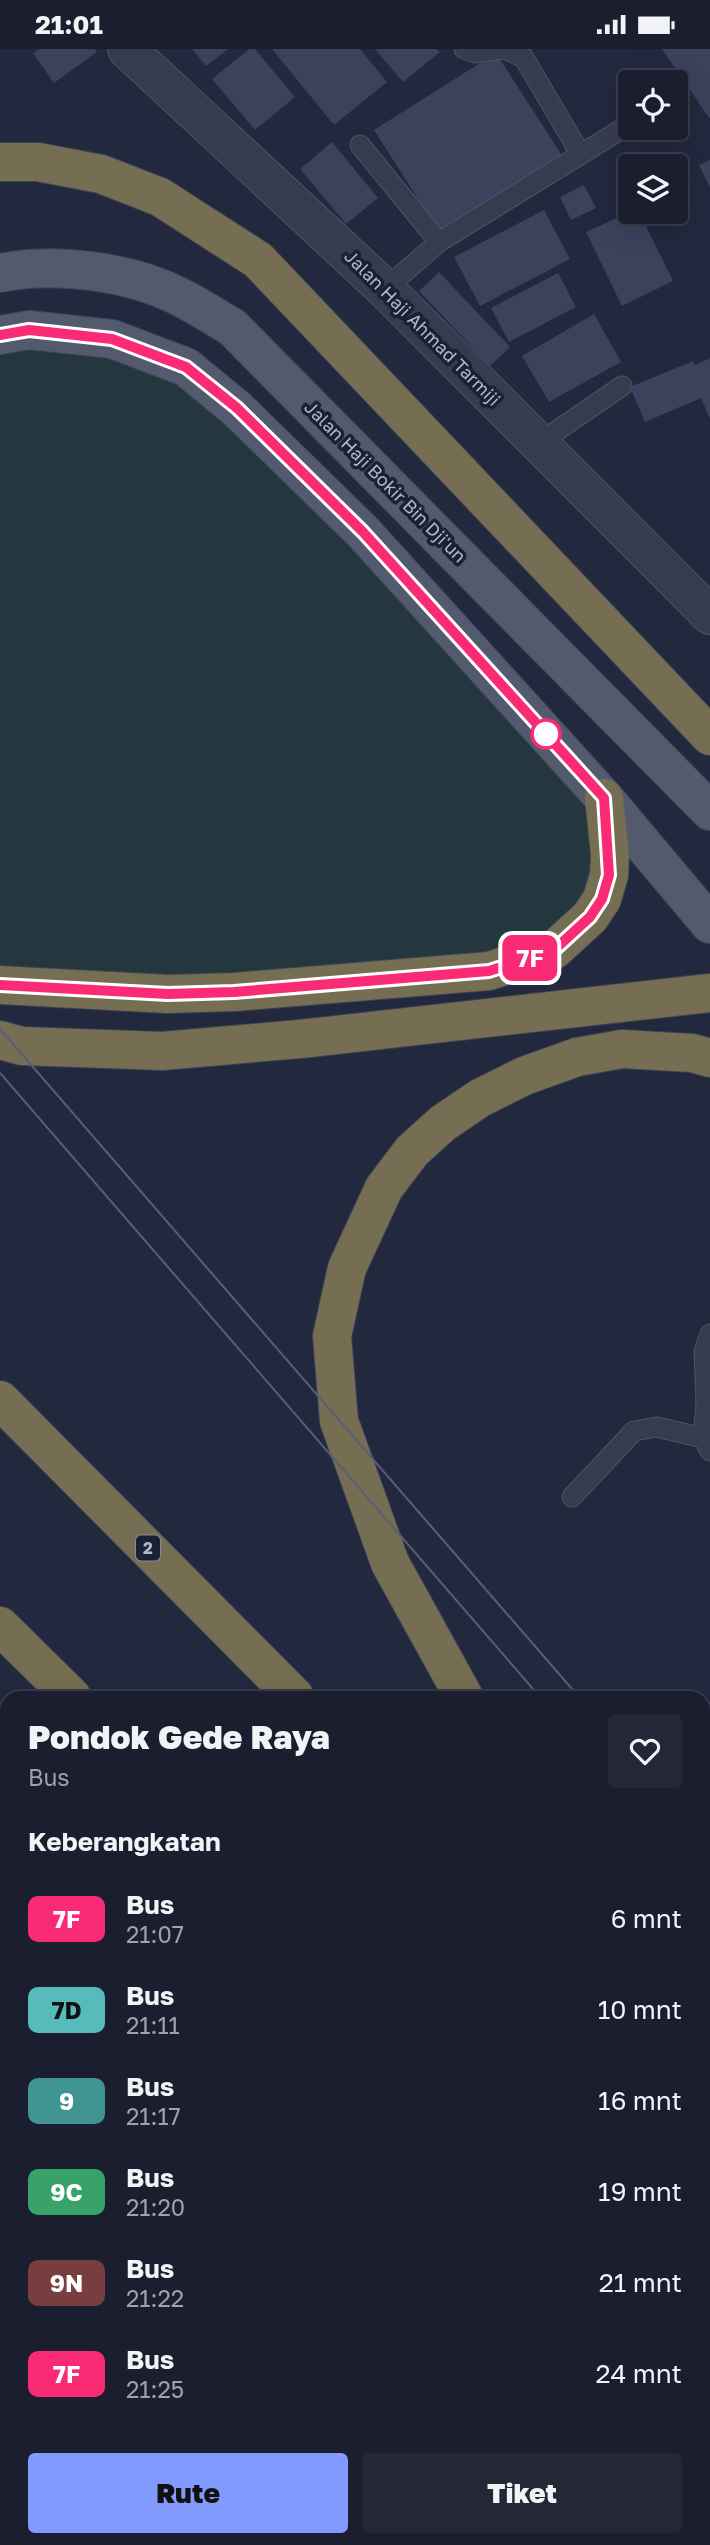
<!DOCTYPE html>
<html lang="id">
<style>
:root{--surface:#1a1e2e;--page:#232736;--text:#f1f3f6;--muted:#9fa2aa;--line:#383c4a;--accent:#829afe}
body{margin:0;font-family:"Golos Text",sans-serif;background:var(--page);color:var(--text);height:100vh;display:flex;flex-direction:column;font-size:26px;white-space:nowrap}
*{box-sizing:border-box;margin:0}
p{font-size:23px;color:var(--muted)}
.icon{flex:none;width:38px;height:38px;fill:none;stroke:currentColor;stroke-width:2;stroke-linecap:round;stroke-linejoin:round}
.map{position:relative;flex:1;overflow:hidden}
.details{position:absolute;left:0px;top:1642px;width:710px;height:856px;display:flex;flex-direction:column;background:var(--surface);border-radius:21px 21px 0 0;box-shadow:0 7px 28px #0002,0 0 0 2px var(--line)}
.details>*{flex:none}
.badge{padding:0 14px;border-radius:10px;font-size:24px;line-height:46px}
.controls{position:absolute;left:618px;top:21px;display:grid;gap:14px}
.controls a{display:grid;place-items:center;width:70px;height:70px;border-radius:7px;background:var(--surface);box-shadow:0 7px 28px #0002,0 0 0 2px var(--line);font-size:35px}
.map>.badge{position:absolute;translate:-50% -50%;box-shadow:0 0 0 4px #fff}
h2{padding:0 28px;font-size:26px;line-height:63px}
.round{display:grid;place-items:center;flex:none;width:74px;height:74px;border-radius:7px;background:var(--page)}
.overview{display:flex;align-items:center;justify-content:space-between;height:119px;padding:0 28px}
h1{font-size:33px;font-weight:800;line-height:52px}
.cta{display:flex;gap:14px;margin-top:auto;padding:14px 28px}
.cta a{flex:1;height:80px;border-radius:7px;background:var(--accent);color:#111;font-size:28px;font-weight:800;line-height:80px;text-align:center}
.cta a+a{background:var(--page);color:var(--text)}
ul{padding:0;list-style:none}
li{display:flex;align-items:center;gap:21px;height:91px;padding:0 28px}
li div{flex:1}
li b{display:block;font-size:26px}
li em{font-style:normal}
li .badge{min-width:77px;font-weight:700;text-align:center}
.status{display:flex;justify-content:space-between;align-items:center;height:49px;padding:0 35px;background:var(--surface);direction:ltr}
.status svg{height:19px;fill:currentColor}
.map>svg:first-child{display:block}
.green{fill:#24373f}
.building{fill:#3c425c}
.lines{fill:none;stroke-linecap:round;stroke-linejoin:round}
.lane-casing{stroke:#4e5366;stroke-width:21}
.street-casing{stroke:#4e5366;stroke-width:40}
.primary-casing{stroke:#3f4457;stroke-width:40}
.highway-casing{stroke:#3e4356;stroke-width:40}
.lane{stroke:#363b4e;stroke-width:19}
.street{stroke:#363b4e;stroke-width:38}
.primary{stroke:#545a6e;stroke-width:38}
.highway{stroke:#756e52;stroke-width:38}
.tram{stroke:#585e75;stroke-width:2}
.line-casing{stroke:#fff;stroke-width:16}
.line{stroke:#fa2b75;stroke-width:10}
.stop-dot{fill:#fff;stroke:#fa2b75;stroke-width:3.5}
.labels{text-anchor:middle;stroke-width:7;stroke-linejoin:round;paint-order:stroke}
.shield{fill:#1b2033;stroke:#85899c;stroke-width:2}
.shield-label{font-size:16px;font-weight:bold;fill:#b2b6c9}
.street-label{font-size:18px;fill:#b2b6c9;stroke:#1b2033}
</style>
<div class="status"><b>21:01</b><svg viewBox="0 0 49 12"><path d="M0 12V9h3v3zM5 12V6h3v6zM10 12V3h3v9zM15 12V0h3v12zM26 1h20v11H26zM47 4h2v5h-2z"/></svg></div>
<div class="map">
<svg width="710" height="2496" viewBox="0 0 710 2496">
<rect width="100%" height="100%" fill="#22283e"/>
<!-- green -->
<path class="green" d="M0 286 186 318 604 749 602 850 489 922 0 936Z"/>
<!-- building -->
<path class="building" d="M39 0H95L97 3 54 34 33 4Z
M192 0H228L206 17Z
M249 0H255L295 48 255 81 212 30Z
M272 0H360L387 33 334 76Z
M375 0H437L440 3 403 33Z
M662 0H710V70Z
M496 4 563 108 441 186 374 81Z
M332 93 378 149 346 175 300 120Z
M710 111V139L699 116Z
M584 136 596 159 571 171 560 148Z
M544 161 570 210 480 257 454 208Z
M630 163H639L673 232 622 257 586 183Z
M439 223 510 298 490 317 419 242Z
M558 224 576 258 509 293 491 259Z
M594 265 621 313 549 353 522 307Z
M710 309V370L701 349 645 373 630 338 693 312 695 316Z
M0 1906 7 1914V2081L0 2074Z
M309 2490H482L476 2496H315Z"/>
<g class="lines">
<!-- lane casing -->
<g class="lane-casing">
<path id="lane" d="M464 0 475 4 501 0
M505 0 524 9 580 104
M360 96 439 193
M385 240 439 193 630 75
M539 394 622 337
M703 1389 706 1355 704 1302 710 1285
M572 1448 634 1382 657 1378 703 1389 710 1402
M0 1817 7 1820
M0 2235 7 2228
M0 2302 7 2309
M177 2490 182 2496
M282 2490 287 2496
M687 2490 693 2496
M541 2496 546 2490"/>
</g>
<!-- street casing -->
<g class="street-casing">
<path id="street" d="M127 0 385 240 710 566
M0 2351 7 2358
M119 2490 124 2496"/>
</g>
<!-- primary casing -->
<g class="primary-casing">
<path id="primary" d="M0 224C55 213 130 222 180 248 198 257 215 268 232 278L710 762
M0 286 29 281 112 290 186 318 237 360 363 483 604 749 710 875"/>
</g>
<!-- highway casing -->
<g class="highway-casing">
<path id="highway" d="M0 113H38L101 125 160 148 258 211 710 687
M0 936 168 945 234 943 489 922 554 901 590 868 602 850 609 826 610 806 604 749
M0 991 22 997 162 1002 300 990 710 944
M0 1351 295 1648
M0 1577 72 1648
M464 1648 390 1514 339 1372 332 1287 347 1219 384 1139 412 1102 443 1074 480 1049 524 1027 577 1008 622 1000 692 1004 710 1009
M704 2040 710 2050
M704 2083 710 2090
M704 2276 710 2282"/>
</g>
<!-- lane -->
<use href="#lane" class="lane"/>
<!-- street -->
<use href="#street" class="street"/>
<!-- primary -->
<use href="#primary" class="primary"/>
<!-- highway -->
<use href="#highway" class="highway"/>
<!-- tram -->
<path class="tram" d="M0 980 579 1648
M0 1024 540 1648
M704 1795 710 1802
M704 1838 710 1846"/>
</g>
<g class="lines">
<!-- line casing -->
<g class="line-casing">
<path id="line" d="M0 286 29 281 112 290 186 318 237 359 363 483 604 749 609 826 602 850 590 868 554 901 489 922 234 943 168 945 0 936"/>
</g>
<!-- line -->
<use href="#line" class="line"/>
</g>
<!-- markers -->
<circle class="stop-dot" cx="546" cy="685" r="14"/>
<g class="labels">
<!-- shield labels -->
<rect class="shield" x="136" y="1486.5" width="24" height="25" rx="5"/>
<g class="shield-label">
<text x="148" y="1505">2</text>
</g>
<!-- street labels -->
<g class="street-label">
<text transform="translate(422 279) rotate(45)" y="6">Jalan Haji Ahmad Tarmiji</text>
<text transform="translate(385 433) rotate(45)" y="6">Jalan Haji Bokir Bin Dji'un</text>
</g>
</g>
</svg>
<div class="controls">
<a><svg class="icon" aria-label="locate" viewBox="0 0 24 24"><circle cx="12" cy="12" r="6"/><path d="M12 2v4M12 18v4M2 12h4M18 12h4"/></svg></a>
<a><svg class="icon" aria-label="layers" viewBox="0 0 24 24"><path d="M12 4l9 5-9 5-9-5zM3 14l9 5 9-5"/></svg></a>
</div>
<b class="badge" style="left:530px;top:909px;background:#fa2b75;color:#fff">7F</b>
<section class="details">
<div class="overview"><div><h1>Pondok Gede Raya</h1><p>Bus</p></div><a class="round"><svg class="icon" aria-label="heart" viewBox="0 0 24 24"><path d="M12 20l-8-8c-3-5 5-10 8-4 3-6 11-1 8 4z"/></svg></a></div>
<h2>Keberangkatan</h2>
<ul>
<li><span class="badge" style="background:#fa2b75;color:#fff">7F</span><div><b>Bus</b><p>21:07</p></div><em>6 mnt</em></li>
<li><span class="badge" style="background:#56bbba;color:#111">7D</span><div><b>Bus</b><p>21:11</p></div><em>10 mnt</em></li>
<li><span class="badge" style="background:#409592;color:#fff">9</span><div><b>Bus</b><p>21:17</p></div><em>16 mnt</em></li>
<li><span class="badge" style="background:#39a26b;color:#fff">9C</span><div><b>Bus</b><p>21:20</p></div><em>19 mnt</em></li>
<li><span class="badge" style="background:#783d3f;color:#fff">9N</span><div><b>Bus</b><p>21:22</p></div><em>21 mnt</em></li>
<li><span class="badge" style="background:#fa2b75;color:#fff">7F</span><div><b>Bus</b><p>21:25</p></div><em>24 mnt</em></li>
</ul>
<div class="cta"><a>Rute</a><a>Tiket</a></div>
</section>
</div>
